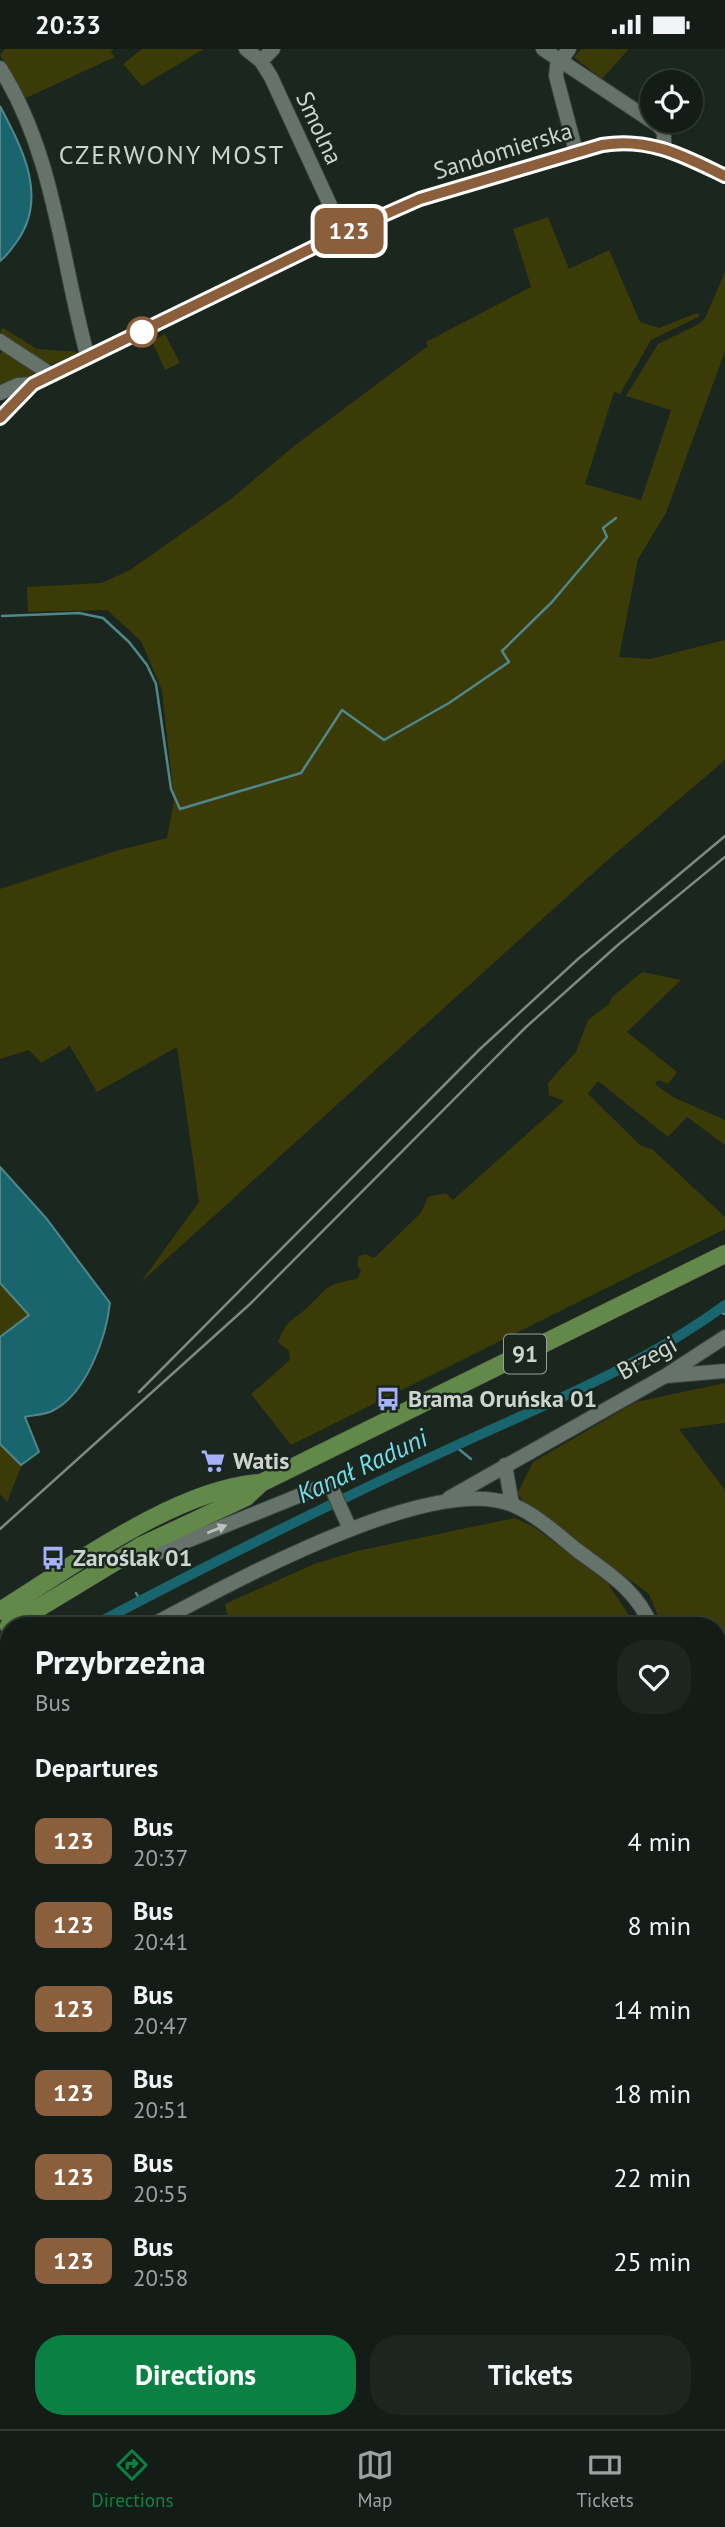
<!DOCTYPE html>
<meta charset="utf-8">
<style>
:root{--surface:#141c17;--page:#1d2520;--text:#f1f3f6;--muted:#9da1a1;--line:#333a36;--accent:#0b8043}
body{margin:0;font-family:"PT Sans",sans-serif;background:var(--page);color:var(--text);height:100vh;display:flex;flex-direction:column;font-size:26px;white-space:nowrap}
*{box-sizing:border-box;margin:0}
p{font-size:23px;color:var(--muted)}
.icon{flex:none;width:38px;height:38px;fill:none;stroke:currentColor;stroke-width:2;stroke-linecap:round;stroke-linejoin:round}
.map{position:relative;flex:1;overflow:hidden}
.drawer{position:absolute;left:0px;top:1568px;width:726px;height:812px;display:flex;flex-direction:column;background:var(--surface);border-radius:28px 28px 0 0;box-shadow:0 2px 5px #0004,0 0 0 2px var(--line)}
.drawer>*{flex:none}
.badge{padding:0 14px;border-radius:10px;font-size:24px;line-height:46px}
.tools{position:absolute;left:640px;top:21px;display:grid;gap:14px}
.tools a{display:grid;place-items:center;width:63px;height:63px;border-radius:50%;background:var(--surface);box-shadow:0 2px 5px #0004,0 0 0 2px var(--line);font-size:35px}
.map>.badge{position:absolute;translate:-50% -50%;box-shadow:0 0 0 4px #fff}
h2{padding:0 35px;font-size:26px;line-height:63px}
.round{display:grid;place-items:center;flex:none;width:74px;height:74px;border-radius:28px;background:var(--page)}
.summary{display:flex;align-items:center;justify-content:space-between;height:119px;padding:0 35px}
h1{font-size:33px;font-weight:700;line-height:52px}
.primary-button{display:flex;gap:14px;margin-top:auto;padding:14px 35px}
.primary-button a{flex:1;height:80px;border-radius:28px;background:var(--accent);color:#fff;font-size:28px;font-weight:700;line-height:80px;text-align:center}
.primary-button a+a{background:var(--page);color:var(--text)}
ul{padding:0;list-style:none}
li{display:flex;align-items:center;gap:21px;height:84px;padding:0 35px}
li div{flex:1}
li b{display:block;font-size:26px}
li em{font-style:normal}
li .badge{min-width:77px;font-weight:700;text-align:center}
.status{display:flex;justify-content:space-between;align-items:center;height:49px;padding:0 35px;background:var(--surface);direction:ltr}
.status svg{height:19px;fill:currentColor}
.dock{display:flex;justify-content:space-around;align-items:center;height:98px;border-top:2px solid var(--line);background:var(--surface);font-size:19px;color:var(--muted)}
.dock a{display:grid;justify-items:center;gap:4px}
.dock .current{color:var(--accent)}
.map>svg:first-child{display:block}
.green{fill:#3b3b07}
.water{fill:#18656d;stroke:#4f878b;stroke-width:2}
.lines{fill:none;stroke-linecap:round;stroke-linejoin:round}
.stream{stroke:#4f878b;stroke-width:2.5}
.canal{stroke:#18656d;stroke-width:10}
.minor-casing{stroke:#39423d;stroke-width:16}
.major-casing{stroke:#39423d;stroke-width:19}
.minor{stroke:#66736b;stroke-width:14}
.major{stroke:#628949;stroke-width:18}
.rail{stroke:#7f8882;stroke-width:2.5}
.oneway{fill:#b9c1bd}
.line-casing{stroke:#fff;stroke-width:16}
.line{stroke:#8b5e3c;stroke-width:10}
.stop-dot{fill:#fff;stroke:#8b5e3c;stroke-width:3.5}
.labels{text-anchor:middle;stroke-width:5;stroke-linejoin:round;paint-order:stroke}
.shield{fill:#1b261f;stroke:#98a09c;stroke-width:2}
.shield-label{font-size:23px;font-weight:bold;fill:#ced5d1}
.street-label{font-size:24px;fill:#ced5d1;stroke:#1b261f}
.poi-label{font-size:24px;font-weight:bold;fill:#ced5d1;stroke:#1b261f;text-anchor:start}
.neighbourhood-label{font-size:26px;letter-spacing:2px;fill:#ced5d1;stroke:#1b261f}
.water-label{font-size:26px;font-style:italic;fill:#71deeb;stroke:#1b261f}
</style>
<div class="status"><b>20:33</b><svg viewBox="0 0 49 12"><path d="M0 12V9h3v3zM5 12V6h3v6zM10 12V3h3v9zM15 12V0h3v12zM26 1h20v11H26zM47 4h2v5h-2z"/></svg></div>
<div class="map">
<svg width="725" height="2380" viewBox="0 0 725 2380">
<rect width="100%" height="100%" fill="#1b261f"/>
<!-- green -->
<path class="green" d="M5 0H113L111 4 115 8 26 49 0 6Z
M142 0H204L142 37 123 15Z
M581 0H629L602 30 574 8Z
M548 168 569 220 609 201 640 273 659 279 697 264 700 267 651 291 620 345 614 343 585 435 641 451 671 361 626 347 658 295 699 275 705 269 725 223V302L666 464 638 510 619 608 650 610 725 591V711L602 816 141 1233 199 1153 177 998 97 1043 70 997 41 1014 29 1001 0 1010V840L119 801 167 789 174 752 162 641 141 592 107 561 28 563 27 538 102 534 130 521 231 450 294 397 428 297 426 293 531 238 513 180Z
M3 279 37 300 79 303 59 316C39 316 12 298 0 282Z
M165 285 180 314 165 321 152 292Z
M5 301 37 325V326L0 340V305Z
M642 923 681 931 627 983 677 1023 668 1035 658 1031 655 1035 673 1048 725 1071V1096L687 1068 668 1088 598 1032 588 1045 640 1096 653 1101 725 1168V1180L291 1396 251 1345 290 1311 289 1302 278 1293C290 1265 292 1274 310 1256 329 1237 327 1235 357 1230L361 1222 357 1216 359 1207 366 1205 374 1209 421 1164 428 1148 446 1144 453 1151 564 1052 549 1046 548 1034 576 1003 588 971 609 955 612 948Z
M0 1234 29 1266 0 1288Z
M725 1334V1374L679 1380 725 1441V1667L718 1670V1577H662L649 1545 530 1458 517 1445 533 1413 636 1353Z
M0 1396 22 1416 7 1453 0 1445Z
M515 1469 534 1478 607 1533 636 1577H261L228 1571 225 1555 314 1515 357 1502Z
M718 1789 725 1815 723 2122 718 2120Z
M0 1855 9 1858V1935L0 1937Z
M9 2322V2371H260V2380H0V2338Z
M581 2371H699L725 2377V2380H582Z"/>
<!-- water -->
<path class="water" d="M0 57C22 99 48 147 18 191 12 199 8 206 0 212Z
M0 1118 46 1169 110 1254C106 1289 86 1346 52 1362 44 1366 33 1366 25 1368L39 1403 21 1416 0 1395V1288L29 1266 0 1234Z"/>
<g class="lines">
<!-- stream -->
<path class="stream" d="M2 567 79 564 103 569 129 593 147 616 156 635 171 740 180 760 301 724 342 661 384 691 449 654 509 613 502 602 552 553 607 488 603 479 616 469
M717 1262 725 1265
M455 1397 471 1410
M136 1544 140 1551"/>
<!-- canal -->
<path class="canal" d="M92 1577C211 1514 331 1454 453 1398 546 1355 642 1317 725 1256"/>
<!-- minor casing -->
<g class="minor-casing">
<path id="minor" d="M246 0 261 12 271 28 343 184
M543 0 659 77 664 84V98
M569 0 557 17 556 27 576 103
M261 12 273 0
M0 19C55 106 61 212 88 309
M0 292 52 326
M0 344 18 336 33 335
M0 369 33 335 343 184 420 150 602 96C649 88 684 107 725 127
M666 1327 725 1322
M505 1416 512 1455
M449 1449 665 1327 725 1288
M130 1504 147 1508 323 1437 332 1440 350 1480
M150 1577C227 1537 431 1422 513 1456 537 1466 558 1486 578 1502 608 1524 638 1542 651 1577
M0 1606 9 1618
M0 1673 9 1666
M718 1680 725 1676
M718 1752 725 1773
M0 1762 9 1747
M0 2118 9 2116
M536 2371V2380
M576 2371V2380
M713 2371 725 2374
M336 2374 342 2380
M266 2380V2371"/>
</g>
<!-- major casing -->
<g class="major-casing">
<path id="major" d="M0 1562C71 1518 178 1439 261 1434
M9 1577 141 1497 246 1448 261 1434 725 1205"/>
</g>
<!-- minor -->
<use href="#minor" class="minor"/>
<!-- major -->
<use href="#major" class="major"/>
<!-- rail -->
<path class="rail" d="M139 1343 480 1000 578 910 725 787
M0 1480 250 1255 526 978 619 895 725 808"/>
</g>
<!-- one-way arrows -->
<defs><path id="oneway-solid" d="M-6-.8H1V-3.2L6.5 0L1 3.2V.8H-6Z" transform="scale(1.75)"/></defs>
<use class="oneway" href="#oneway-solid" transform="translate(217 1480) rotate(-22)"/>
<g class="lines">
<!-- line casing -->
<g class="line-casing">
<path id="line" d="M0 369 33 335 343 184 420 150 602 96C649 88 684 107 725 127"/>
</g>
<!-- line -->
<use href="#line" class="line"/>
</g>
<!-- icons -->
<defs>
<g id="bus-bare" transform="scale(1.89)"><path d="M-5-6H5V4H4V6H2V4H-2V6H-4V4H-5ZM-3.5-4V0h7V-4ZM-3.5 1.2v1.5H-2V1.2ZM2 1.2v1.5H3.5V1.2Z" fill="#a5b1fc" stroke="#1b261f" stroke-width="2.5" paint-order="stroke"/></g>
<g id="supermarket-bare" transform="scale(1.89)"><path d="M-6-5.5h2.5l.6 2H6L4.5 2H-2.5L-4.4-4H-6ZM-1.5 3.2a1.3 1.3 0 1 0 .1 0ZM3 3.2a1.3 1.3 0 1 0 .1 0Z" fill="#a5b1fc" stroke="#1b261f" stroke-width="2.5" paint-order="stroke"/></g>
</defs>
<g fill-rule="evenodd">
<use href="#bus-bare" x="388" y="1350"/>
<use href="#supermarket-bare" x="213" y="1412"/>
<use href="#bus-bare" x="53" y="1509"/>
</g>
<!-- markers -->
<circle class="stop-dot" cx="142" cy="283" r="14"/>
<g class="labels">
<!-- shield labels -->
<rect class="shield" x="504" y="1285.5" width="42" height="39" rx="5"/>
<g class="shield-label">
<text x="525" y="1313">91</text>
</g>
<!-- street labels -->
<g class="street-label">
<text transform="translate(319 79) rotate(65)" y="8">Smolna</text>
<text transform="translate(503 102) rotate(-17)" y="8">Sandomierska</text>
<text transform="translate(647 1309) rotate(-29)" y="8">Brzegi</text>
</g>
<!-- poi labels -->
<g class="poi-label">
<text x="408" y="1358">Brama Oruńska 01</text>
<text x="233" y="1420">Watis</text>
<text x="73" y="1517">Zaroślak 01</text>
</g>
<!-- neighbourhood labels -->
<g class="neighbourhood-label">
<text x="172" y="115">CZERWONY MOST</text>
</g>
<!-- water labels -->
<g class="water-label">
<text transform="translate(362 1417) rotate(-25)" y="9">Kanał Raduni</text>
</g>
</g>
</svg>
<div class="tools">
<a><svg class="icon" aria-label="locate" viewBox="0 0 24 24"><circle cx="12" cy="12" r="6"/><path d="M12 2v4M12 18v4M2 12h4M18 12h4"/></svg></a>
</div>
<b class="badge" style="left:349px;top:182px;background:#8b5e3c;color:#fff">123</b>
<section class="drawer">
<div class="summary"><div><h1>Przybrzeżna</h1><p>Bus</p></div><a class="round"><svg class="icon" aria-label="heart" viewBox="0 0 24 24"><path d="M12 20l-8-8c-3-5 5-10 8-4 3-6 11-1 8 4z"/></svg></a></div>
<h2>Departures</h2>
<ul>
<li><span class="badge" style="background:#8b5e3c;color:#fff">123</span><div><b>Bus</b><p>20:37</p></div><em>4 min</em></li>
<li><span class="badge" style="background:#8b5e3c;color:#fff">123</span><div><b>Bus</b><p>20:41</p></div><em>8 min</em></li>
<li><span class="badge" style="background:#8b5e3c;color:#fff">123</span><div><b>Bus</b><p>20:47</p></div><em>14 min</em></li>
<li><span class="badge" style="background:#8b5e3c;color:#fff">123</span><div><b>Bus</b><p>20:51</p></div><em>18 min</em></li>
<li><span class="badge" style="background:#8b5e3c;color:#fff">123</span><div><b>Bus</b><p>20:55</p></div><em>22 min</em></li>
<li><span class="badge" style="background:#8b5e3c;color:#fff">123</span><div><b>Bus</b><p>20:58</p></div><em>25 min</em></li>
</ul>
<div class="primary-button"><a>Directions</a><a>Tickets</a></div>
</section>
</div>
<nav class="dock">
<a class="current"><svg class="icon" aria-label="directions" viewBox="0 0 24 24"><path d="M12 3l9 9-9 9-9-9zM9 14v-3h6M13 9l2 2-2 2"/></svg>Directions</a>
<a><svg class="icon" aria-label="map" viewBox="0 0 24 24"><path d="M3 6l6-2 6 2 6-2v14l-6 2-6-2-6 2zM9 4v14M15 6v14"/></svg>Map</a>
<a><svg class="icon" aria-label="tickets" viewBox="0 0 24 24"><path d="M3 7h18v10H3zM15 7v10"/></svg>Tickets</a>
</nav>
